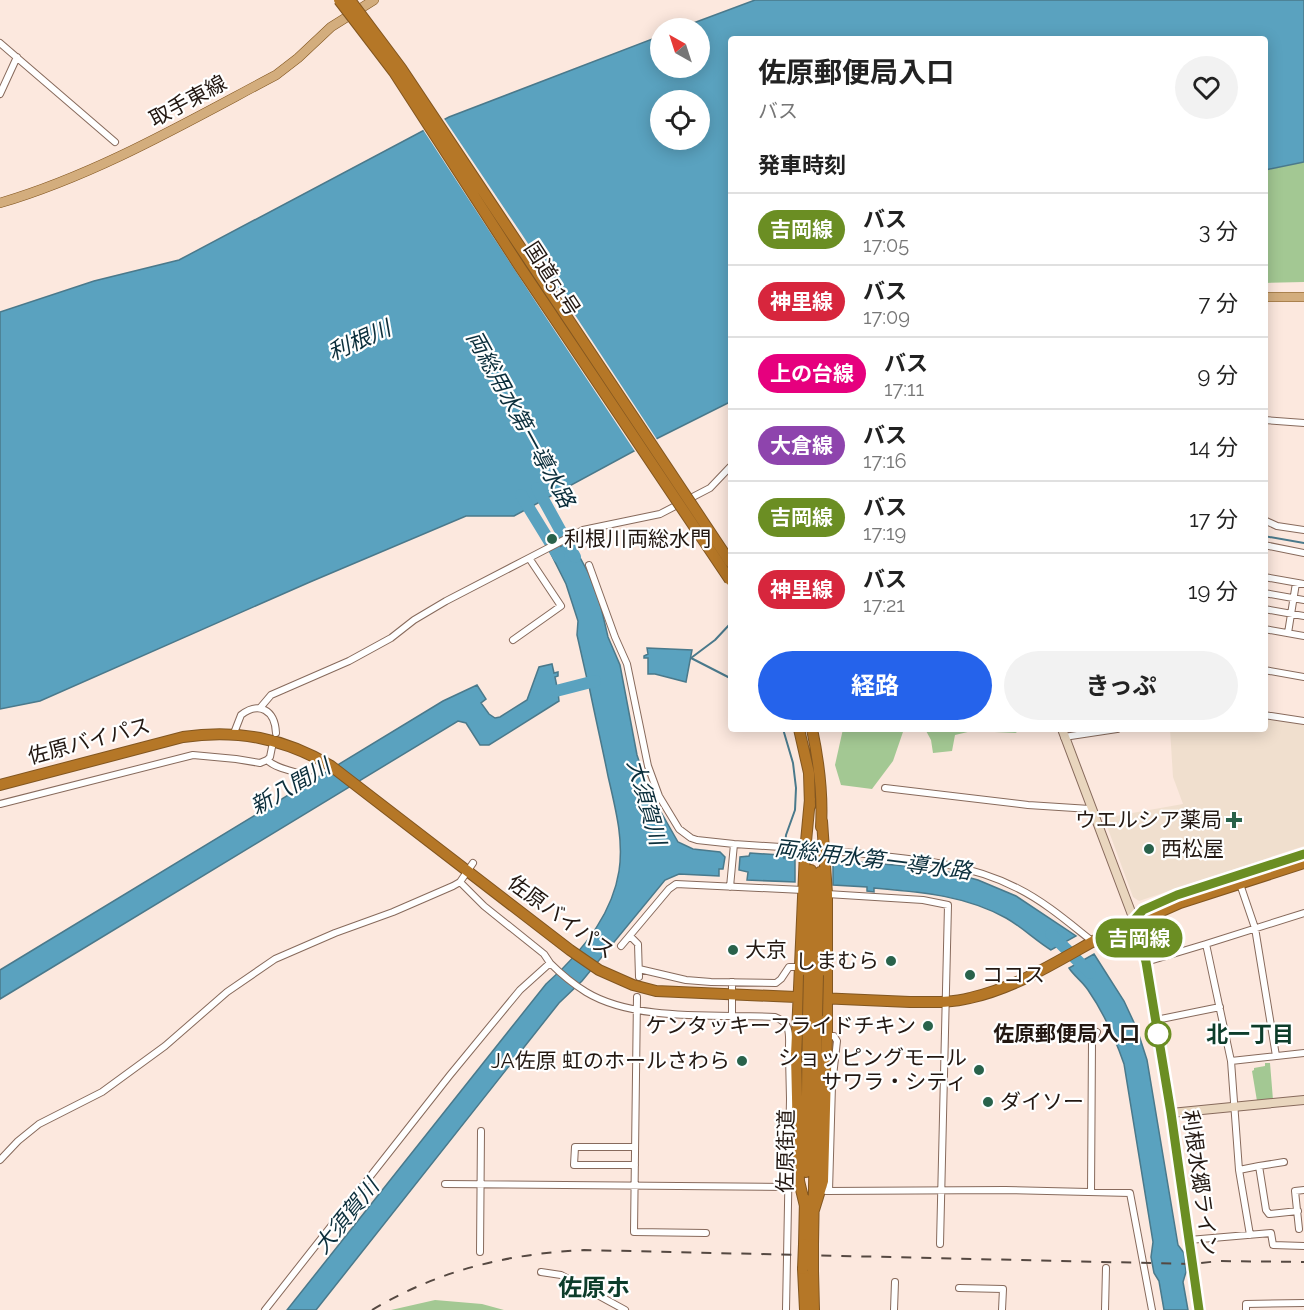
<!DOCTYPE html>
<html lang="ja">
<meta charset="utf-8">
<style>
:root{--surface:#fff;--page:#f2f2f2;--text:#222;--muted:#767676;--line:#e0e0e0;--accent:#2563eb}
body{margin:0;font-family:Raleway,"Noto Sans JP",sans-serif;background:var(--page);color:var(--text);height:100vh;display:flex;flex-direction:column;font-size:22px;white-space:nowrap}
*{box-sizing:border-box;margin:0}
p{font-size:20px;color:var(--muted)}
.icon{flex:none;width:33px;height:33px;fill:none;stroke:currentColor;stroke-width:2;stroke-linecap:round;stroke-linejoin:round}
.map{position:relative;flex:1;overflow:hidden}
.sheet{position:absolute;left:728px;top:36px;width:540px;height:696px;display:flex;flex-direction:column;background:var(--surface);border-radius:6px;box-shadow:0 3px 15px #0003}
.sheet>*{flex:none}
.badge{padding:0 12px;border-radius:20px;font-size:21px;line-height:39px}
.needle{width:39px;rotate:321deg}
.buttons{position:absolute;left:650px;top:18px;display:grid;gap:12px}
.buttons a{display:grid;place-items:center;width:60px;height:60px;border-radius:50%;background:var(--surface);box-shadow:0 3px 15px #0003;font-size:30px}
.map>.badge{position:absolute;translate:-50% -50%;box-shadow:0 0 0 3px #fff}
h2{padding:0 30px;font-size:22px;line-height:54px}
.round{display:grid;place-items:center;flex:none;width:63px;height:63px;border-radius:32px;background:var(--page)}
.head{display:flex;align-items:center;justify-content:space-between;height:102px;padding:0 30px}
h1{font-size:28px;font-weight:700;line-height:45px}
.primary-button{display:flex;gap:12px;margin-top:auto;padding:12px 30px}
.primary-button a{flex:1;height:69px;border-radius:36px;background:var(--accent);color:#fff;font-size:24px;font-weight:700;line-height:69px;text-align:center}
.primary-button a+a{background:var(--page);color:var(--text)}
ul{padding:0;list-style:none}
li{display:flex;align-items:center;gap:18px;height:72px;padding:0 30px;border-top:2px solid var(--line)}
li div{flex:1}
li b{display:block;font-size:22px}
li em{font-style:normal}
li .badge{min-width:66px;font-weight:700;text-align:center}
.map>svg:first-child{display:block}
.commercial{fill:#f0dfce}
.green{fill:#a3c893}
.water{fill:#5aa2bf;stroke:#4a798b;stroke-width:1.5;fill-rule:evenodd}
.pier{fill:#fce8de}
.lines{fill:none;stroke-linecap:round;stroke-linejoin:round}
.stream{stroke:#4a798b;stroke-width:2}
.river{stroke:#5aa2bf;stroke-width:12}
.street-casing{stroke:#876a5c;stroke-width:8}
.secondary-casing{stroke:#876a5c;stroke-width:10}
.primary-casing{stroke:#825620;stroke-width:10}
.highway-casing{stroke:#825620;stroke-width:12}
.street{stroke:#fff;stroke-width:6}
.secondary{stroke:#e9d6be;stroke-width:8}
.primary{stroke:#d3ad7d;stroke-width:9}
.highway{stroke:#b57727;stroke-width:10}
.rail{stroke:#554841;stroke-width:2;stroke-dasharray:10 10;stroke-linecap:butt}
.highway-bridge-casing{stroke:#825620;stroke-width:12;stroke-linecap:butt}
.highway-bridge{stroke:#b57727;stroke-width:10}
.line-casing{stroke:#fff;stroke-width:14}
.line{stroke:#6b8e23;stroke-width:9}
.poi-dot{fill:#29624b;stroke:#fff;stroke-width:2}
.stop-dot{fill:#fff;stroke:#6b8e23;stroke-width:3}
.labels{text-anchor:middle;stroke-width:4.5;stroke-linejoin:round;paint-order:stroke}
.street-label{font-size:21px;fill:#231812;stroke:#fff}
.poi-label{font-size:21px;fill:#231812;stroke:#fff;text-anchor:start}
.stop-label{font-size:21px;font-weight:bold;fill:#231812;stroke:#fff;text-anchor:end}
.water-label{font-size:22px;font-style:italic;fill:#0b2e3b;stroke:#fff}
.neighbourhood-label{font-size:22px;font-weight:bold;fill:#0d3d2b;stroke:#fff}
.quarter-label{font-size:24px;font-weight:bold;fill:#0d3d2b;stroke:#fff}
</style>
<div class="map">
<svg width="1304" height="1310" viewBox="0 0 1304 1310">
<rect width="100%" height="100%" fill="#fce8de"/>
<!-- commercial -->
<path class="commercial" d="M1265 718 1304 725V846L1139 901 1133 897 1104 818 1183 804 1173 777 1170 729H1264Z"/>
<!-- green -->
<path class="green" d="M1304 162V282L1265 283V170Z
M843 729H904L893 761 872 789 841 785 835 765Z
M925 729H1011L1017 733 972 731 955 735 952 751 933 753 931 740Z
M1265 1063H1270L1273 1100 1257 1101 1252 1071 1254 1070V1068L1265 1066Z
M435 1300 482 1304 504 1310H391Z"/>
<!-- water -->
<path class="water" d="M755 0H1304V162L1265 170 1264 39H730V402L658 438 514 516H466L310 582 40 701 0 709V312L94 281 179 260 449 117 660 36V68H699V28H680ZM660 100H699V140H660Z
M571 541 589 574 600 603 608 637 620 665 637 755 649 791 678 842 693 849 720 852 725 857 723 869H719V876L679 874 665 880 582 981 559 1003 316 1310H287L546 984C579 955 612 916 619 871 624 839 615 807 608 776 602 746 595 716 589 686H586L585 681 587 679 577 635 578 621 566 584 550 552Z
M647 648 692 650 686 682 655 674H648V658H644V656L648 654Z
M552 664 554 673 558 672V676L555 677 557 687 571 684 573 689 558 692 559 701 489 745H480L466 723 458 721 0 999V970L443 701 477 685 486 699 481 703 489 714 495 718 500 717 527 700 539 667Z
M750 853 795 856V882L747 880 748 872 739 870 740 857 749 856Z
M833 860 919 867 948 872 978 880 1016 896 1076 936 1051 950C1035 940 1022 927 1006 918 964 895 920 892 874 888V892L867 891V887L833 885Z
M1094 954 1124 1001 1137 1029 1147 1060 1178 1245 1184 1253 1186 1272 1183 1282 1188 1310H1164L1159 1281 1154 1273 1151 1257 1153 1242 1124 1064C1115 1038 1104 1013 1088 990 1082 981 1074 976 1069 968Z"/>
<!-- pier -->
<path class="pier" d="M443 117 521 233 658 441 636 453 547 319 422 128Z"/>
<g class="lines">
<!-- stream -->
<path class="stream" d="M1264 536 1304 543
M730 624 715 640 691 658 730 678
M783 729 793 763 796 788 795 810 786 835 784 858"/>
<!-- river -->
<path class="river" d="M537 488 575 557
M521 495 559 557
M556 691 595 681
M1051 934 1090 973"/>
<!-- street casing -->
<g class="street-casing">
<path id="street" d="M0 43 115 142
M0 94 17 57
M1264 420 1304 423
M1264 520 1277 526 1304 530
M1264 545 1304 553
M589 565 615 637 627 664 648 766 659 796 679 829 691 838 697 840 734 844 796 848 811 847
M1264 577 1304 584
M1264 593 1304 600
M1264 609 1304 616
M1264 629 1304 636
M1288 633 1296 583
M513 640 561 606 529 558
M1264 670 1304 677
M260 708 271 695 349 661 391 638 414 620 446 601 529 558 583 530 660 514 710 488 730 467
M1264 715 1304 721
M234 733 241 715C259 701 275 710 276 733
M1064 737 1117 729
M267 760C278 770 296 771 310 777
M885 788 1028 805 1090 809
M0 804 193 755 236 759 260 763 267 760 270 757 272 747
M821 847 834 851C896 858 961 859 1017 888 1045 902 1068 922 1092 941
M460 882 484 906 544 954 550 963
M1240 884 1255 928 1276 1056
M730 887 734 844
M827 894 923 900 948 905 940 1244
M630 936 638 944 639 977
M1206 944 1304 913
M621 946 669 889 676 884 803 890
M1146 962 1206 944 1231 1061 1239 1170 1250 1235
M639 969 686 980 711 982 776 983 781 979 789 967H799
M637 997 634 1232 706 1233
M732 1015V982
M1156 1020 1220 1007
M827 1036H834L837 1041 832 1085 829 1191
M1231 1061 1304 1053
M0 1160 18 1141 39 1124 102 1092 165 1046 227 992 275 959 335 933 393 912 453 886 460 882 473 863
M1284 1162 1259 1166 1266 1210 1269 1214 1298 1211
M635 1165H574L575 1147H635
M1239 1170 1259 1166
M445 1184 789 1187
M826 1191 1005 1190 1130 1193 1152 1310
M1091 1192 1092 1042 1097 1032
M1299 1229 1295 1191 1304 1190
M1189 1240 1271 1233 1273 1245 1304 1246
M480 1252 481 1131
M541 1272 561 1275 625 1310
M959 1288 1003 1289 1002 1310
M265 1310 450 1075 520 990 550 963C560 973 573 984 586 992 635 1022 718 1014 775 1017 794 1024 788 1039 789 1056H796
M786 1310 790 1099 789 1056
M894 1310 895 1282
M1105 1310 1106 1268
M1246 1310V1304L1304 1303"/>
</g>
<!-- secondary casing -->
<g class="secondary-casing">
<path id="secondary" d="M1062 729 1134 920
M1171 1113 1304 1100"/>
</g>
<!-- primary casing -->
<g class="primary-casing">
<path id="primary" d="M0 203C98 174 187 122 276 75L298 58 331 27 374 0
M1264 297H1304"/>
</g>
<!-- highway casing -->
<g class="highway-casing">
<path id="highway" d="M799 729 809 773 810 806
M812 729C819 762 823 794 821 827
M0 785 183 737C237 729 284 738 331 766L570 950 599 970 633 985 656 991 910 1002C930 1002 951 1003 970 998 1029 985 1080 945 1134 920L1143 910 1177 895 1304 854
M1134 920 1146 962 1171 1113 1199 1310
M1134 920 1146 918 1180 903 1304 863
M809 975 811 870
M818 975 820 872
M806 1172 808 1016
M805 1206 799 1181 796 1056 805 852 810 799
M814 1210 823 1181 827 1036V894L822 821
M804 1244 805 1199
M813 1244 817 1016
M803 1269 805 1310
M813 1271 814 1310"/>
</g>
<!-- street -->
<use href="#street" class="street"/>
<!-- secondary -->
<use href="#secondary" class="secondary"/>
<!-- primary -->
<use href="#primary" class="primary"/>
<!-- highway -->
<use href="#highway" class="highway"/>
<!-- rail -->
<path class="rail" d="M372 1310C439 1270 507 1254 584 1250L1192 1264 1219 1261 1304 1262"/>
<!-- highway-bridge casing -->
<g class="highway-bridge-casing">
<path id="highway-bridge" d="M339 0 394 72 520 267 730 580
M350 0 401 68 730 562
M808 1016 809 975
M817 1016 818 975
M803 1269 804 1244
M813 1271V1244"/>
</g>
<!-- highway-bridge -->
<use href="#highway-bridge" class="highway-bridge"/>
</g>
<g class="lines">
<!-- line casing -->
<g class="line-casing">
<path id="line" d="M1199 1310 1171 1113 1146 962 1134 920 1143 910 1177 895 1304 854"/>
</g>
<!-- line -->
<use href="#line" class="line"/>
</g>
<!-- markers -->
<g class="poi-dot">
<circle cx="552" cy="539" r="6"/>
<path d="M1231 811h6v6h6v6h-6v6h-6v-6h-6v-6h6z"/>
<circle cx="1149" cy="849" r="6"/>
<circle cx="733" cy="950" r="6"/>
<circle cx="891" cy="961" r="6"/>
<circle cx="970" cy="975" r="6"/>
<circle cx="928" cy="1026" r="6"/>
<circle cx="742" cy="1061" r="6"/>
<circle cx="979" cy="1070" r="6"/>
<circle cx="988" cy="1102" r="6"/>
</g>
<circle class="stop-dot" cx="1158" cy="1034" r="12"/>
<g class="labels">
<!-- street labels -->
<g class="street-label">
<text transform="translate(188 101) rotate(-28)" y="7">取手東線</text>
<text transform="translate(552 279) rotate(57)" y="7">国道51号</text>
<text transform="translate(89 741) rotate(-15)" y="7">佐原バイパス</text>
<text transform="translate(561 917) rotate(36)" y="7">佐原バイパス</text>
<text transform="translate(786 1151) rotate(-89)" y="7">佐原街道</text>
<text transform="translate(1200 1183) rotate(82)" y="7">利根水郷ライン</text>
</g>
<!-- poi labels -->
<g class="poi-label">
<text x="564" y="546">利根川両総水門</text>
<text x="1222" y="827" text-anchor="end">ウエルシア薬局</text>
<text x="1161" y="856">西松屋</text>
<text x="745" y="957">大京</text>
<text x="879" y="968" text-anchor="end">しまむら</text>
<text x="982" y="982">ココス</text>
<text x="916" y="1033" text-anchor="end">ケンタッキーフライドチキン</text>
<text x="967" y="1065" text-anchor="end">ショッピングモール<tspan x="967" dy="24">サワラ・シティ</tspan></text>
<text x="730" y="1068" text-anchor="end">JA佐原 虹のホールさわら</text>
<text x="1000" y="1109">ダイソー</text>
</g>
<!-- stop labels -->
<g class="stop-label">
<text x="1140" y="1041">佐原郵便局入口</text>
</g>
<!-- water labels -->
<g class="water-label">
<text transform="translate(359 340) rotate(-24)" y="8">利根川</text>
<text transform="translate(521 419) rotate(61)" y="8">両総用水第一導水路</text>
<text transform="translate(290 786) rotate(-30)" y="8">新八間川</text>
<text transform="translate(647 802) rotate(74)" y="8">大須賀川</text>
<text transform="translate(873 859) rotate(7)" y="8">両総用水第一導水路</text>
<text transform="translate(346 1216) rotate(-51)" y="8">大須賀川</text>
</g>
<!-- neighbourhood labels -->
<g class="neighbourhood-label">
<text x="1250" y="1042">北一丁目</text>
</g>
<!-- quarter labels -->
<g class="quarter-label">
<text x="594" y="1296">佐原ホ</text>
</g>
</g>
</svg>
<div class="buttons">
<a><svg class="needle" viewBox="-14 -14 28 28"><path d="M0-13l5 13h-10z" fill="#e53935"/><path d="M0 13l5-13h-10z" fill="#767676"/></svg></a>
<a><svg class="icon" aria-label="locate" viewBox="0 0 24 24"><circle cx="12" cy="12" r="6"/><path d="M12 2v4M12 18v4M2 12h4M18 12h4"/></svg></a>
</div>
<b class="badge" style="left:1139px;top:938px;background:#6b8e23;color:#fff">吉岡線</b>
<section class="sheet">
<div class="head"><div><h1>佐原郵便局入口</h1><p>バス</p></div><a class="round"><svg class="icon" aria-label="heart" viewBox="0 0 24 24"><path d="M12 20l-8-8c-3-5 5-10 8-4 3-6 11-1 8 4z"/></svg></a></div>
<h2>発車時刻</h2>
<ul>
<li><span class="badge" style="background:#6b8e23;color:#fff">吉岡線</span><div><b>バス</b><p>17:05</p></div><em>3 分</em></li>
<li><span class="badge" style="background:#d7263d;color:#fff">神里線</span><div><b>バス</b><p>17:09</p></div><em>7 分</em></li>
<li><span class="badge" style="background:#e6007e;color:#fff">上の台線</span><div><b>バス</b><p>17:11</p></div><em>9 分</em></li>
<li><span class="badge" style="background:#8e44ad;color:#fff">大倉線</span><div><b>バス</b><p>17:16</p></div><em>14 分</em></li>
<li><span class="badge" style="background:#6b8e23;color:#fff">吉岡線</span><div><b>バス</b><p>17:19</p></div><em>17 分</em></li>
<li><span class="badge" style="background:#d7263d;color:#fff">神里線</span><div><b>バス</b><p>17:21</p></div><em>19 分</em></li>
</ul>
<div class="primary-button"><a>経路</a><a>きっぷ</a></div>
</section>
</div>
